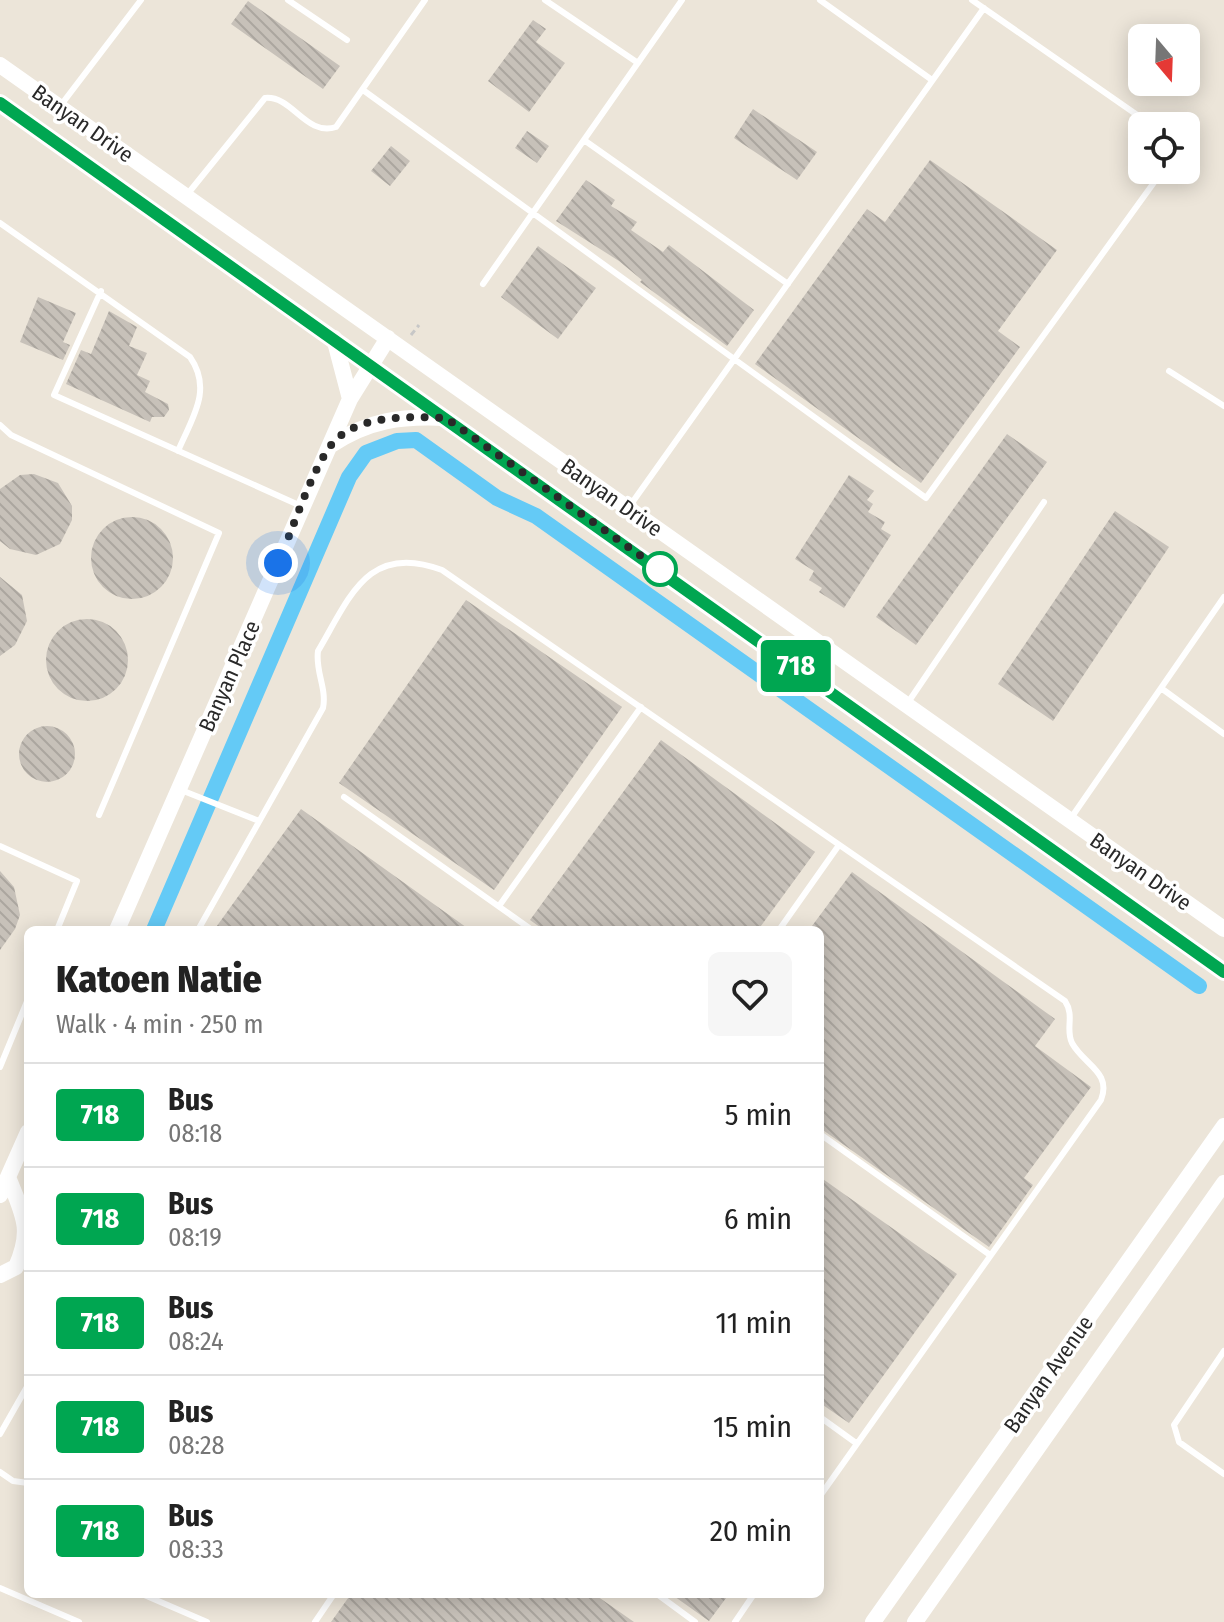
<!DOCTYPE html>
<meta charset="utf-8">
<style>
:root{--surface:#fff;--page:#f6f6f6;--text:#222;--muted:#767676;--line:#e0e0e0}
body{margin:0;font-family:"Fira Sans Condensed",sans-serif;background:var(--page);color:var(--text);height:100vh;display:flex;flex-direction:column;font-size:30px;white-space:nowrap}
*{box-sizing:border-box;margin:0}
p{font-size:26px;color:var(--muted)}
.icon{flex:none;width:44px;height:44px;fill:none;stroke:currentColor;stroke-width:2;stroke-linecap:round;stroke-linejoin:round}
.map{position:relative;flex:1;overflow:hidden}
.sheet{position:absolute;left:24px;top:926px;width:800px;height:672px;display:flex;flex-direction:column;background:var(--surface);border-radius:12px;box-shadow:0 4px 20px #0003}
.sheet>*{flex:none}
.badge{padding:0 16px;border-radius:6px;font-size:28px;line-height:52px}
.needle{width:52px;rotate:161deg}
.controls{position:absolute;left:1128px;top:24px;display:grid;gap:16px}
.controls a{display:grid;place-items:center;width:72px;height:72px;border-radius:12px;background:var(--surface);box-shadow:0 4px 20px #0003;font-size:40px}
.you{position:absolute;width:40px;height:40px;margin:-20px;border:6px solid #fff;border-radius:50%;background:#1a73e8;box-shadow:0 0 0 12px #1a73e833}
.map>.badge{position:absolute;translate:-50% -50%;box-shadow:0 0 0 4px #fff}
.round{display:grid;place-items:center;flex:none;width:84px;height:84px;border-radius:12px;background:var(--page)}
.head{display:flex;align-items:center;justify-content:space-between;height:136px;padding:0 32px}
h1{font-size:38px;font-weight:800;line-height:60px}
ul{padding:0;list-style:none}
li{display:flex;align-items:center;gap:24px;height:104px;padding:0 32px;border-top:2px solid var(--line)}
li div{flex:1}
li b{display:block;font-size:30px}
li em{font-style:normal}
li .badge{min-width:88px;font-weight:700;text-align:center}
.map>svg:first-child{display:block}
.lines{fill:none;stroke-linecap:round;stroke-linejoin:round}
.canal{stroke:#64caf6;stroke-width:16}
.building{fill:url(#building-back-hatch)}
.path{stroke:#c7c7c7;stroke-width:3;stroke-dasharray:6 4;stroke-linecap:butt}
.service{stroke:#fff;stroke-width:6}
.tertiary{stroke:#fff;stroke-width:16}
.line-casing{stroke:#fff;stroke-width:18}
.line{stroke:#00a651;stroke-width:12}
.walk{stroke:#292929;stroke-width:8;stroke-dasharray:0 14.4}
.stop-dot{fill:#fff;stroke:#00a651;stroke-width:4}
.labels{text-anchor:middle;stroke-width:7;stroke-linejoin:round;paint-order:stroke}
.street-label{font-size:22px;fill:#292929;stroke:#fff}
</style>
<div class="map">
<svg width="1224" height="1622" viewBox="0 0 1224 1622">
<defs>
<pattern id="building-back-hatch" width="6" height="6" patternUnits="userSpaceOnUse" patternTransform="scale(2)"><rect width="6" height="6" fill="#c7c1b9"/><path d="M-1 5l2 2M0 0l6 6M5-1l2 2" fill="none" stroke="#aba69f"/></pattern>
</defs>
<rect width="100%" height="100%" fill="#ece5d9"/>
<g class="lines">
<!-- canal -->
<path class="canal" d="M154 930 349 477 366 453 397 441 416 440 497 498 536 516 1199 986"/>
</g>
<!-- building -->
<path class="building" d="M248 1 340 66 323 89 231 24Z
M533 20 546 29 536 42 565 63 529 112 488 81Z
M753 109 817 152 797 180 734 138Z
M527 131 549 146 537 163 515 148Z
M391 146 410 161 390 186 371 171Z
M930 160 1057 250 998 331 1020 347 921 483 755 364 867 209 885 222Z
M586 180 615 200 611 206 637 222 631 230 663 252 669 245 754 310 727 346 640 282 642 280 619 261 556 221Z
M538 246 596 288 558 339 501 297Z
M38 297 76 313 63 342 70 345 63 360 20 342Z
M109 311 137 327 129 346 147 353 137 375 150 381 145 392 168 404 169 410 164 417H152L150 422 66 384 81 350 91 354Z
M1007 434 1047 462 916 645 876 617Z
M34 474 58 483 72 506V520L60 544 36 555 10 549 0 541V489L20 475Z
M849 475 874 491 867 500 873 504 868 512 885 522 881 529 891 535 844 608 819 592 822 588 809 580 814 571 795 559Z
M1115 511 1169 547 1053 721 998 684Z
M91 558a41 41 0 1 1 82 0a41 41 0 1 1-82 0Z
M0 577 22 595 27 621 15 645 0 656Z
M466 600 622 707 494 890 339 783Z
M46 660a41 41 0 1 1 82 0a41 41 0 1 1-82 0Z
M19 754a28 28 0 1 1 56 0a28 28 0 1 1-56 0Z
M661 740 815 852 758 930H544L530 920Z
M301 809 470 930H214Z
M0 871 14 887 20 915 15 929 0 950Z
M852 872 1055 1019 1035 1046 1091 1087 1024 1178 1033 1185 989 1247 820 1128V930H809Z
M820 1177 957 1274 849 1423 820 1403Z
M351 1594H594L634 1622H331Z
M671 1594H729L709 1621Z"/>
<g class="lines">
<!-- path -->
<path class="path" d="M411 335 419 325"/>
<!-- service -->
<path class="service" d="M288 0 347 40
M545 0 638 63
M820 0 932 80
M972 0 1153 126
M363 90 926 498 1163 170
M61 105 141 0
M584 140 788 284
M186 196 265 98C292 95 306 137 336 127L425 0
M0 223 190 357C213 390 192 418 178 451
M483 284 682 0
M101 291 54 395 301 506
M1169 371 1224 406
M0 425 11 435 219 533 99 815
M629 507 984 8
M1161 688 1224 734
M907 704 1044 502
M181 790 259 821
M344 797 532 930
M1071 818 1224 597
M0 846 77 881 57 930
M499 906 641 707
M198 930 323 708C327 688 315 671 318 651 350 597 368 542 442 570L1065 1001C1075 1016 1065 1029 1072 1043 1084 1065 1112 1072 1101 1100L820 1496
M779 930 839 845
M0 1067 28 999
M820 1134 990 1255
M1224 1351 1174 1425 1179 1442 1224 1474
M820 1417 856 1443
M0 1434 28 1385
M0 1472 13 1481 28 1483
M0 1588 79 1622
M142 1594 207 1622
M238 1594H259
M657 1594 695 1622
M315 1622 334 1594
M735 1622 754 1594"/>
<!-- tertiary -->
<path class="tertiary" d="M0 65 1224 929
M0 103 1224 972
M334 338 350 399
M331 445C369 420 401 416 445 418
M117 930 350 399 388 338
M0 1195 28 1132
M0 1275 16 1267C33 1229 23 1215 8 1177
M873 1622 1224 1126
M915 1622 1224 1183"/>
</g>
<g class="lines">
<!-- line casing -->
<g class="line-casing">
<path id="line" d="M0 103 1224 972"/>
</g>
<!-- line -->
<use href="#line" class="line"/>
<!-- walk -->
<path class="walk" d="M278 563C293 529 309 477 329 448 352 414 410 416 446 418L672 578 660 569"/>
</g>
<!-- markers -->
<circle class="stop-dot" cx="660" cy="569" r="16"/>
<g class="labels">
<!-- street labels -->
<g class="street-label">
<text transform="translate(83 123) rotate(35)" y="8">Banyan Drive</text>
<text transform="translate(612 497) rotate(35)" y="8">Banyan Drive</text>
<text transform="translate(229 676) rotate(-66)" y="8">Banyan Place</text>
<text transform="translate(1141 871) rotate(35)" y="8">Banyan Drive</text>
<text transform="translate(1048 1374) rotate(-55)" y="8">Banyan Avenue</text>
</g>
</g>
</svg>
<div class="controls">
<a><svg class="needle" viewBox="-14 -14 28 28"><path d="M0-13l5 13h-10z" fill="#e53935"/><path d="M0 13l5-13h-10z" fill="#767676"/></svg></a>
<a><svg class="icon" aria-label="locate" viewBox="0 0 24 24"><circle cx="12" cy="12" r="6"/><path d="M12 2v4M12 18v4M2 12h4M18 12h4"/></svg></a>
</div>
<div class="you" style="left:278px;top:563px"></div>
<b class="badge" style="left:796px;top:666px;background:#00a651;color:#fff">718</b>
<section class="sheet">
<div class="head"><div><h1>Katoen Natie</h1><p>Walk · 4 min · 250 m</p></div><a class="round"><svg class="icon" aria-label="heart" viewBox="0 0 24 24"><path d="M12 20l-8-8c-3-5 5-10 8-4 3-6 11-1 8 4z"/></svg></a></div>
<ul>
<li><span class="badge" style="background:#00a651;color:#fff">718</span><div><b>Bus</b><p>08:18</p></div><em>5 min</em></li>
<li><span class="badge" style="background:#00a651;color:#fff">718</span><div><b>Bus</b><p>08:19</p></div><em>6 min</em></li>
<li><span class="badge" style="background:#00a651;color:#fff">718</span><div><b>Bus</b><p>08:24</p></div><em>11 min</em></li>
<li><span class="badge" style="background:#00a651;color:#fff">718</span><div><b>Bus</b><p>08:28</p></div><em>15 min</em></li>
<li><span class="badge" style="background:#00a651;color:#fff">718</span><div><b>Bus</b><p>08:33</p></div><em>20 min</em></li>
</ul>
</section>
</div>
